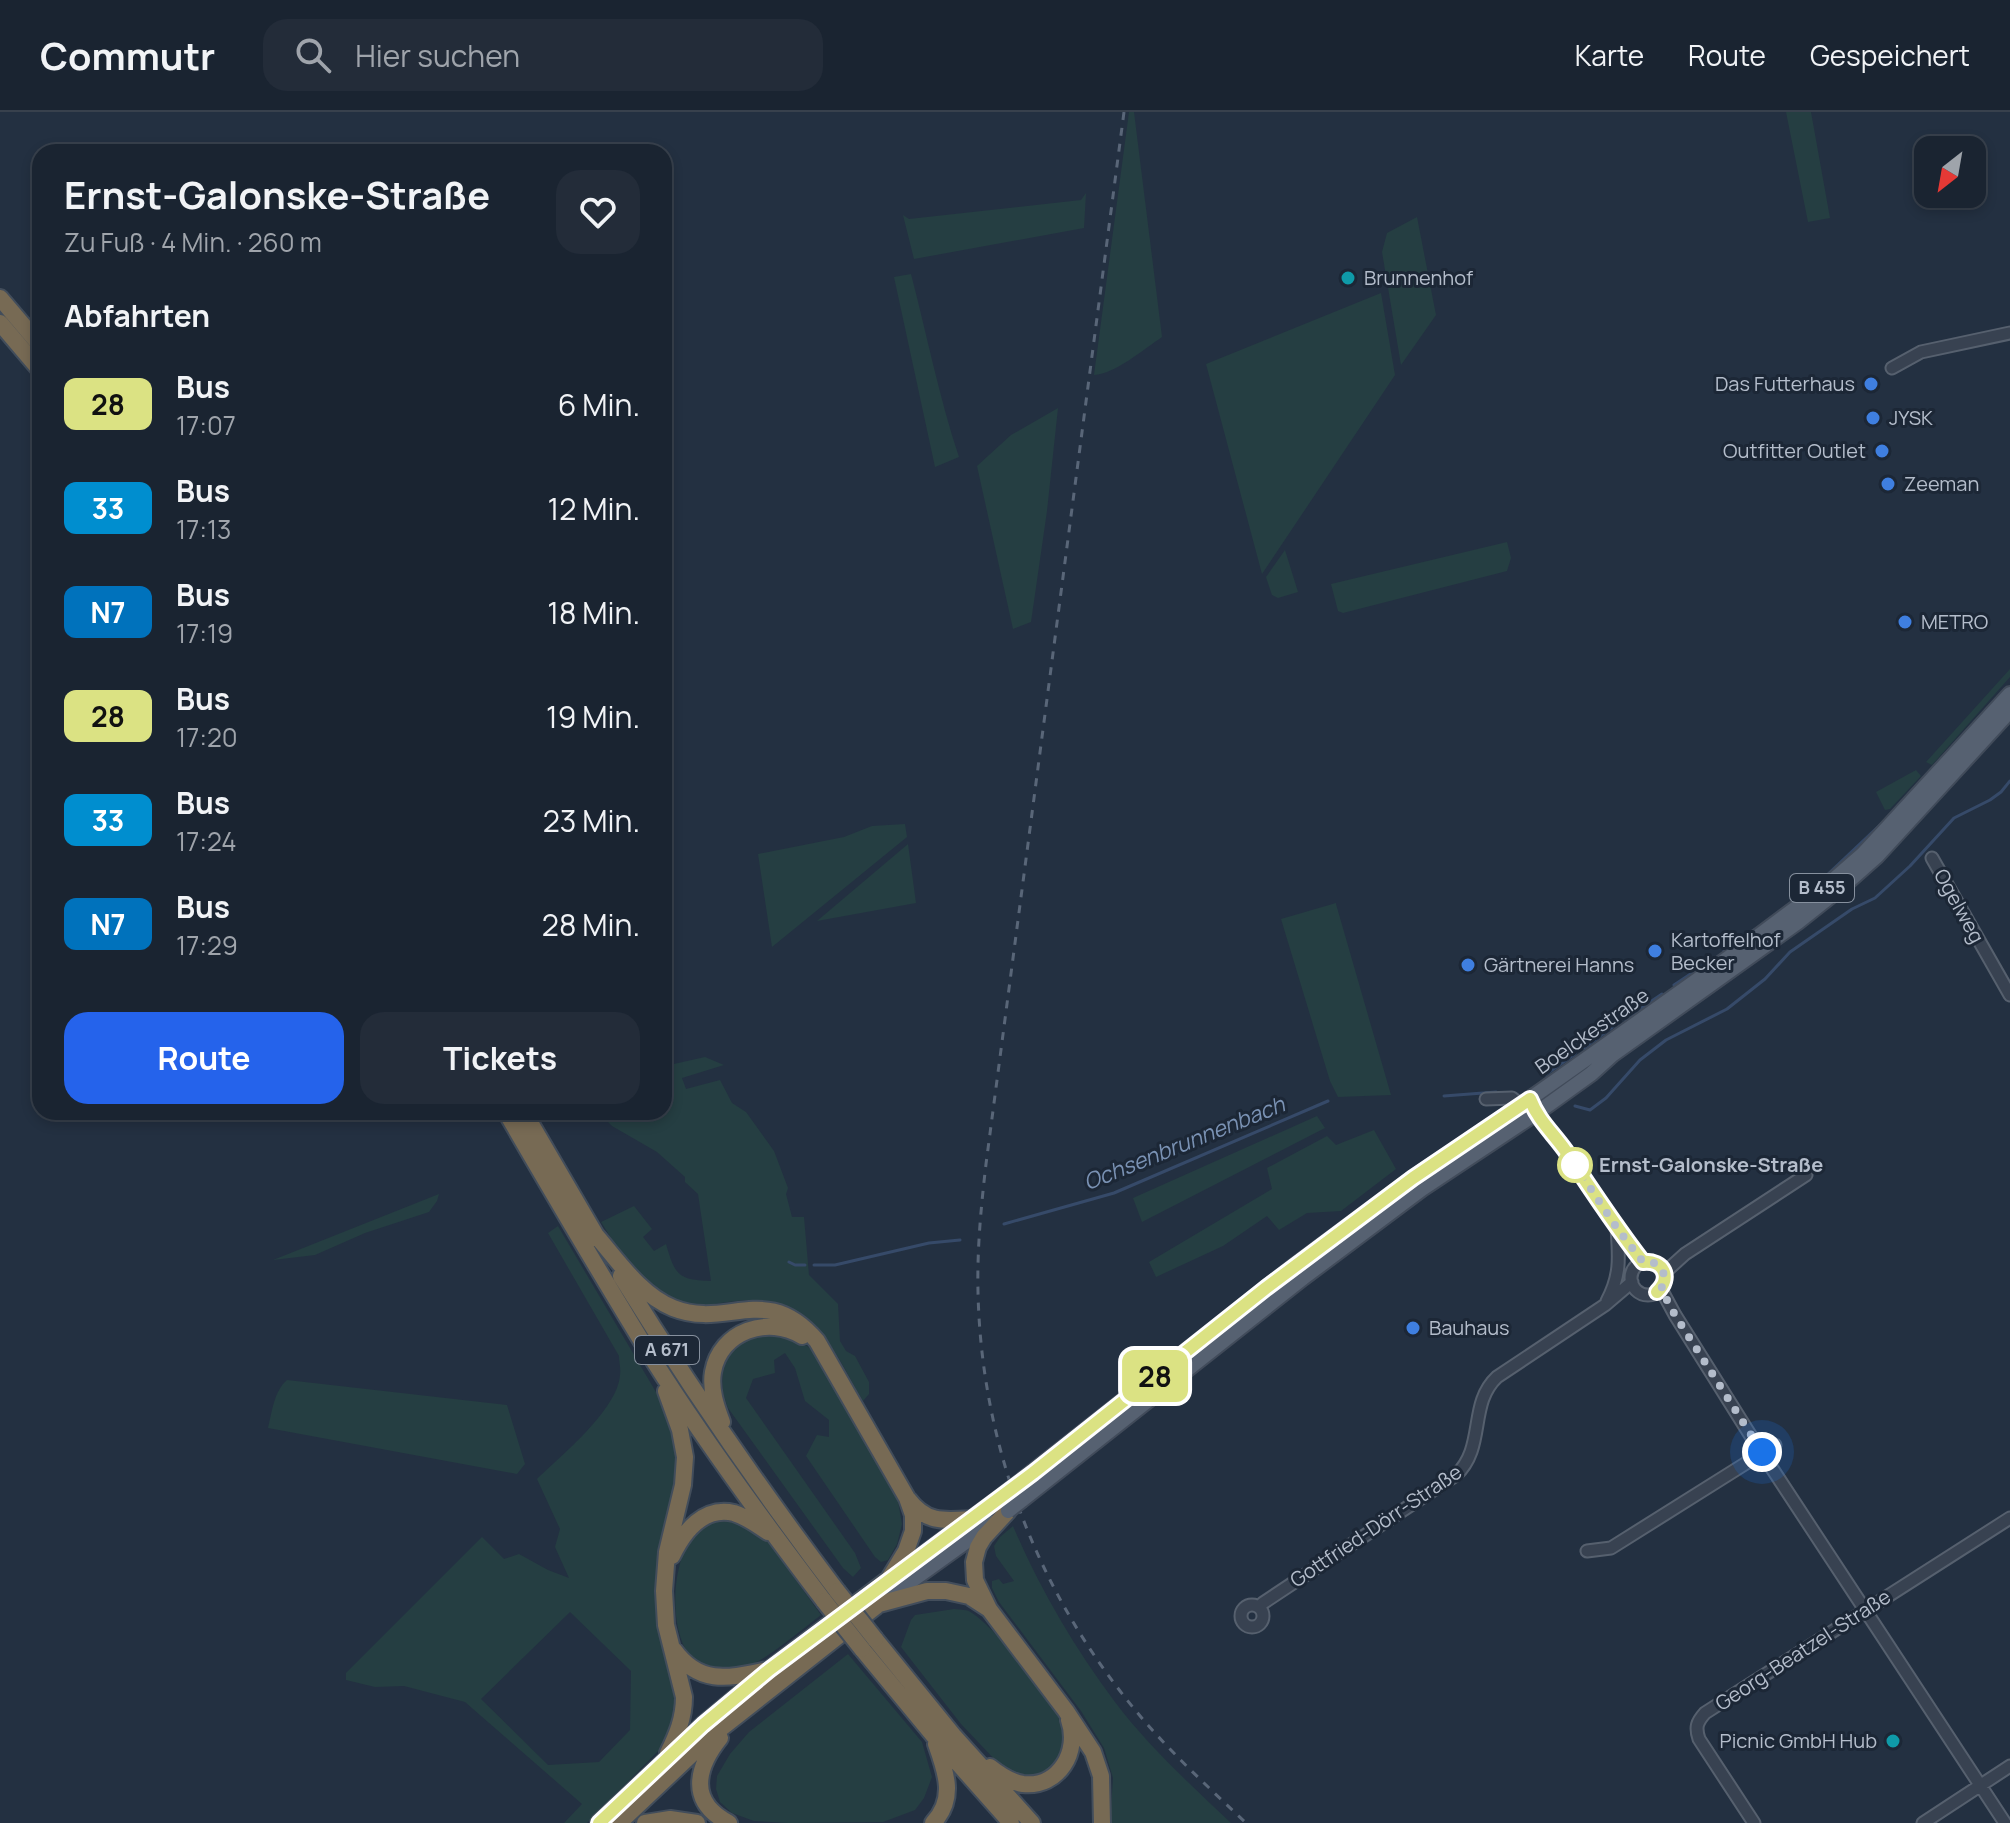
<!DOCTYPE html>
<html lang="de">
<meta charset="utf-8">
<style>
:root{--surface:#1a2431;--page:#232c39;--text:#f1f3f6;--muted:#9fa4ab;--line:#38414d;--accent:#2563eb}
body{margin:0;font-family:Manrope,sans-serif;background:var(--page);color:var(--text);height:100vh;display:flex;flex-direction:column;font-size:30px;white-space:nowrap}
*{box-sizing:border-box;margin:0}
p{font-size:26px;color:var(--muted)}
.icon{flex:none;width:44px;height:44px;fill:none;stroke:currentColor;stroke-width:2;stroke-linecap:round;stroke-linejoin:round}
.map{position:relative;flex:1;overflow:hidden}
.details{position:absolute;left:32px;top:32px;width:640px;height:976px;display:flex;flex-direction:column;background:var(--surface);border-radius:24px;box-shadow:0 4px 12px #0003,0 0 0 2px var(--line)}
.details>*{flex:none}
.badge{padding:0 16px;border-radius:12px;font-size:28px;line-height:52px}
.needle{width:52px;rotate:211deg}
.buttons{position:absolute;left:1914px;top:24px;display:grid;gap:16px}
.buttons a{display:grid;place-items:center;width:72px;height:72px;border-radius:16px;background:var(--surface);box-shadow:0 4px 12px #0003,0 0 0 2px var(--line);font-size:40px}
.you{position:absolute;width:40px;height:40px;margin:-20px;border:6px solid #fff;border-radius:50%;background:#1a73e8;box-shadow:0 0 0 12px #1a73e833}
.map>.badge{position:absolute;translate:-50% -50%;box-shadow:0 0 0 4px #fff}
h2{padding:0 32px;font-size:30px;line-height:72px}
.round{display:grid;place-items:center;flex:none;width:84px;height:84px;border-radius:24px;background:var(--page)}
.headline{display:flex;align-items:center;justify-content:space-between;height:136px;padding:0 32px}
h1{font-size:38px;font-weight:700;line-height:60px}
.action{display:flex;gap:16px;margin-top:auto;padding:16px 32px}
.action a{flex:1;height:92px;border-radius:24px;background:var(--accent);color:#fff;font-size:32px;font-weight:700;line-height:92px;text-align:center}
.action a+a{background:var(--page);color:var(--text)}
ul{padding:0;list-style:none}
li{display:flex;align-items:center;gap:24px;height:104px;padding:0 32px}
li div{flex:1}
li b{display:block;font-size:30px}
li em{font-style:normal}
li .badge{min-width:88px;font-weight:700;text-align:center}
header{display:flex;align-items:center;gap:48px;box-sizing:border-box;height:112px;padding:0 40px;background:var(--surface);border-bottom:2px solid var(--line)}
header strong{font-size:38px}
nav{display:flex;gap:44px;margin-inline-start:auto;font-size:28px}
.search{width:560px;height:72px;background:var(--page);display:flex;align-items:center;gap:20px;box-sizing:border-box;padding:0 28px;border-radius:24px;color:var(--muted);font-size:30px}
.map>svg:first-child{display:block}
.green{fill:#253e42;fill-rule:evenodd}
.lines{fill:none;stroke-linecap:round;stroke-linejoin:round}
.stream{stroke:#364a69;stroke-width:3}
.minor-casing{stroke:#56606e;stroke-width:15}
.major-casing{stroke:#414b5a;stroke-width:18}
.highway-casing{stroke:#424d5b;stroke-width:20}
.minor{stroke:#384251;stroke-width:11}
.major{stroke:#566171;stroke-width:14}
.highway{stroke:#776a54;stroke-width:16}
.rail{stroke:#596678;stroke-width:3;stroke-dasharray:8 8;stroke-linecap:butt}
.major-bridge-casing{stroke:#414b5a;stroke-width:18;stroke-linecap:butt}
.highway-bridge-casing{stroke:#424d5b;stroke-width:20;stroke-linecap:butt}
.major-bridge{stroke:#566171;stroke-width:14}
.highway-bridge{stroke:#776a54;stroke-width:16}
.line-casing{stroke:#fff;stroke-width:18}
.line{stroke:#dbe283;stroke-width:12}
.walk{stroke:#b4bdcb;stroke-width:8;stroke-dasharray:0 14.4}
.culture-dot{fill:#0f9aa8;stroke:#1c2736;stroke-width:3}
.shop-dot{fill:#3f7fe0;stroke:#1c2736;stroke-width:3}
.stop-dot{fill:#fff;stroke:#dbe283;stroke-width:4}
.labels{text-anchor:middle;stroke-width:6;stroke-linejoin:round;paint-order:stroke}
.shield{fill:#1c2736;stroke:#86909e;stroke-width:2}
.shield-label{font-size:18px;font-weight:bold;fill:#b4bdcb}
.poi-label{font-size:20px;fill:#b4bdcb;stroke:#1c2736;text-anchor:start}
.street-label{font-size:20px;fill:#b4bdcb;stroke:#1c2736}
.stop-label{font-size:20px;font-weight:bold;fill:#b4bdcb;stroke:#1c2736;text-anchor:start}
.water-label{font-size:22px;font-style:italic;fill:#7a92b4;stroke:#1c2736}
</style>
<header>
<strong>Commutr</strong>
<div class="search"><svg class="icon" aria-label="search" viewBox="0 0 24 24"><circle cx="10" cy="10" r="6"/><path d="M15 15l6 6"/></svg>Hier suchen</div>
<nav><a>Karte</a><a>Route</a><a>Gespeichert</a></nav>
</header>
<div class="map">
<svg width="2010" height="1711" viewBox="0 0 2010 1711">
<rect width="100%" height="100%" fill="#233041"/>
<!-- green -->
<path class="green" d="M1129 0H1134L1162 225C1144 237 1115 262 1094 263Z
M1786 0H1811L1830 106 1808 110Z
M1086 81 1084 116 914 147 903 103 909 107 1081 88Z
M1417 105 1436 203 1401 253 1382 140 1387 121Z
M911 162C927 223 939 285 959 345L935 355 894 165Z
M1381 181 1395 263 1262 462 1206 252Z
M1058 296 1047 399 1031 510 1013 517 977 354 1011 323Z
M1507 430 1511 446 1507 459 1343 501 1338 499 1331 472Z
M1285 438 1298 480 1278 486 1272 483 1266 465Z
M2010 557V565L1932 653 1926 650Z
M1916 658 1921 664 1890 697 1885 698 1876 680Z
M905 712 907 725 772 835 758 742 844 725 872 714Z
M908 732 916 791 817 809Z
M1336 791V792L1391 983 1338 985 1330 969 1281 807Z
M664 936 669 949 674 952 705 945 724 953 682 966 686 977 720 968 732 991 746 1000 774 1039 788 1076 786 1082 792 1105H804L809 1163 838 1192 840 1229 846 1239 855 1244 869 1270V1282L863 1289C847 1262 832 1229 809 1208 794 1195 772 1188 752 1188 715 1188 687 1206 653 1178 632 1161 615 1132 601 1110L634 1094 652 1117 643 1125 654 1139 666 1132C675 1163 678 1168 711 1169L698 1082 685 1070V1065L657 1040 612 1014 598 1000H664Z
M1317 1004 1325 1016 1142 1110 1133 1086Z
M1374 1018 1396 1057 1341 1099 1307 1101 1279 1118 1267 1104 1223 1134 1156 1165 1149 1150 1272 1077 1267 1056 1327 1024 1336 1033Z
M439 1082 437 1089 429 1100 365 1121 315 1143 273 1148Z
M558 1114 656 1280 671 1312 679 1341 681 1367 664 1433 681 1589 671 1626 587 1711H564L582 1692 465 1590 404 1574 375 1575 346 1568V1561L482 1425 504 1447 519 1442 548 1458 569 1466 555 1435 560 1417 537 1367C561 1344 618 1297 620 1263 621 1257 619 1250 619 1244L548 1121ZM570 1500 631 1559 630 1618 599 1650 548 1653 481 1587Z
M771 1221 798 1228 810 1236 825 1256 897 1383 902 1412 897 1432 888 1448 881 1450 875 1445 806 1344 817 1323 829 1325V1308L805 1289 795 1256 785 1241 774 1248 775 1261 753 1267 746 1286 855 1441 861 1456 853 1465 843 1456 728 1296C726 1290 723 1283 723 1277 718 1246 742 1223 771 1221Z
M287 1268 507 1293 525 1352 517 1362 268 1316C272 1300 274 1279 287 1268Z
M727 1404 762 1421 821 1503C802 1517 760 1554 738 1558 720 1561 699 1556 688 1541 667 1511 672 1435 703 1413 709 1409 719 1407 727 1404Z
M1013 1414C1040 1477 1074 1535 1115 1590 1149 1635 1191 1673 1231 1711H1110L1113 1666 1104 1636 1081 1599 999 1490 992 1476V1469L999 1467 1003 1472 1014 1469 996 1444 994 1434 1000 1425Z
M954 1497C961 1498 967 1497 972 1501 997 1517 1061 1596 1067 1624 1068 1633 1062 1645 1059 1654L1030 1667 1010 1660 997 1650 961 1612 901 1535 911 1508 915 1503Z
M848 1542 922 1630 932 1665 924 1686 915 1698 883 1710 789 1711 754 1709 732 1701 720 1690 716 1677 717 1664 730 1642 749 1620Z"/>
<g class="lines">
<!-- stream -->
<path class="stream" d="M1827 763 1882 711
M1802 783 1820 769
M1724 839 1754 818
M1674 873 1713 847
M1625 907 1662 882
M1584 936 1618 911
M1545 963 1575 942
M1444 984 1496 980
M1575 994 1590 998 1606 986 1640 948 1666 928 1727 897 1765 867 1790 840 1852 797 1875 786 1910 754 1954 706 1990 688 2001 680 2010 669
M1004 1112 1114 1081 1328 989
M789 1150 795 1153H805
M814 1153H835L929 1131 960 1128"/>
<!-- minor casing -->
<g class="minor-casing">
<path id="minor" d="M1892 256 1921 240 2010 221
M1932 746 2010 883
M1486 987 1512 986 1521 993
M1530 987C1538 1008 1552 1020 1564 1038 1590 1076 1615 1114 1643 1150
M1631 1166a17 17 0 1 1 34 0a17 17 0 1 1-34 0Z
M1664 1161 1685 1142 1806 1063
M1661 1177 1675 1203 1754 1329 2005 1711
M1607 1189C1621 1163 1619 1145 1617 1116
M1587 1439 1611 1436 1775 1333
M1241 1504a11 11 0 1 1 22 0a11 11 0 1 1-22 0Z
M1259 1495 1263 1491 1456 1363C1486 1335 1468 1292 1497 1265L1605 1193 1632 1170
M1754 1711 1699 1627C1695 1615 1697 1610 1705 1601L2010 1406
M1923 1711 2010 1654"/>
</g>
<!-- major casing -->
<g class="major-casing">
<path id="major" d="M1016 1373 1293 1155 1413 1066 1473 1027 1606 933 1745 834 1832 769 1863 742 1888 715 2010 582
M1022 1388 1303 1166 1422 1077 1541 998 1591 962 1612 943 1798 810 1842 775 1877 744 2010 599
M892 1465 1003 1383
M882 1490 992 1411"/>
</g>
<!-- highway casing -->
<g class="highway-casing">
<path id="highway" d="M0 186 40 233
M0 211 40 258
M506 1000C554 1083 602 1165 652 1246 705 1330 764 1410 824 1489
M524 1000 598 1127
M593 1120C617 1147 639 1182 673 1196 728 1218 766 1169 817 1229L907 1386 913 1403V1419L906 1439 889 1467 769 1558 703 1613 599 1711
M621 1164C688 1273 760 1377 837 1479
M666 1279 680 1318 685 1345 683 1373 667 1440 664 1479 666 1513 684 1585C684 1606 677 1623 668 1641
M722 1310C716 1294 710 1277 713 1260 720 1219 768 1203 802 1224
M908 1387C926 1411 943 1409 971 1407
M1008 1399 984 1425 978 1435 974 1450 975 1468 989 1497 1066 1599 1093 1640 1101 1664 1102 1711
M672 1444C684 1419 704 1394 734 1401 747 1405 757 1413 768 1420
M875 1527 953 1623 1032 1711
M862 1537 933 1623 1011 1711
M674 1538C700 1574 729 1566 768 1558
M720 1626C696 1656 688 1690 729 1711
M990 1655C1000 1663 1010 1670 1023 1672 1059 1676 1080 1639 1069 1608
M619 1711 710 1625 879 1492 927 1479H946L969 1484 989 1497
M645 1711 670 1707 697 1711
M933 1711C956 1687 946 1660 936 1632"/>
</g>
<!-- minor -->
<use href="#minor" class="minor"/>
<!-- major -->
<use href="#major" class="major"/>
<!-- highway -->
<use href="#highway" class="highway"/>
<!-- rail -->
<path class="rail" d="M1124 0 986 1052C981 1095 977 1137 978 1180 981 1326 1033 1469 1124 1584 1160 1631 1204 1671 1246 1711"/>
<!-- major-bridge casing -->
<g class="major-bridge-casing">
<path id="major-bridge" d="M1003 1383 1016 1373
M1008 1399 1022 1388"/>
</g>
<!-- highway-bridge casing -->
<g class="highway-bridge-casing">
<path id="highway-bridge" d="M837 1479 875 1527
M824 1489 862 1537"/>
</g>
<!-- major-bridge -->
<use href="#major-bridge" class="major-bridge"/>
<!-- highway-bridge -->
<use href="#highway-bridge" class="highway-bridge"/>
</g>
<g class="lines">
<!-- line casing -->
<g class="line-casing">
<path id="line" d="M599 1711 703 1613 769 1558 1033 1361 1266 1176 1413 1066 1530 987C1538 1008 1552 1020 1565 1038 1590 1076 1615 1114 1643 1150 1664 1148 1672 1166 1657 1180"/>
</g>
<!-- line -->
<use href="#line" class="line"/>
<!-- walk -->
<path class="walk" d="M1575 1053 1617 1116 1643 1150C1660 1148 1669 1161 1661 1177L1675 1203 1762 1340"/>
</g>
<!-- markers -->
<g class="culture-dot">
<circle cx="1348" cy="166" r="8"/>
<circle cx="1893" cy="1629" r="8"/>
</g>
<g class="shop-dot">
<circle cx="1871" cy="272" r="8"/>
<circle cx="1873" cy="306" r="8"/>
<circle cx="1882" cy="339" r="8"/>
<circle cx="1888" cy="372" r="8"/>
<circle cx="1905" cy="510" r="8"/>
<circle cx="1655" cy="839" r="8"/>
<circle cx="1468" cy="853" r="8"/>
<circle cx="1413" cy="1216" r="8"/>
</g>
<circle class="stop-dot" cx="1575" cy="1053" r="16"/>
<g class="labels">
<!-- shield labels -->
<g class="shield">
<rect x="1790" y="762" width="64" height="28" rx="6"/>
<rect x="635" y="1224" width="64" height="28" rx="6"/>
</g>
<g class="shield-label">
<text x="1822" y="782">B 455</text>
<text x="667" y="1244">A 671</text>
</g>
<!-- poi labels -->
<g class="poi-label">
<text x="1364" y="173">Brunnenhof</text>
<text x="1855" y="279" text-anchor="end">Das Futterhaus</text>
<text x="1889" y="313">JYSK</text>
<text x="1866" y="346" text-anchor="end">Outfitter Outlet</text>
<text x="1904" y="379">Zeeman</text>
<text x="1921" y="517">METRO</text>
<text x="1671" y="835">Kartoffelhof<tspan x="1671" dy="23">Becker</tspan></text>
<text x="1484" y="860">Gärtnerei Hanns</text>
<text x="1429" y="1223">Bauhaus</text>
<text x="1877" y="1636" text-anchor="end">Picnic GmbH Hub</text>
</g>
<!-- street labels -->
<g class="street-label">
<text transform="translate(1959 794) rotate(61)" y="7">Ogelweg</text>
<text transform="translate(1592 919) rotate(-35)" y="7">Boelckestraße</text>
<text transform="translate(1376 1414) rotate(-34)" y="7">Gottfried-Dörr-Straße</text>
<text transform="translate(1803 1538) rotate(-33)" y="7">Georg-Beatzel-Straße</text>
</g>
<!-- stop labels -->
<g class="stop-label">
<text x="1599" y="1060">Ernst-Galonske-Straße</text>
</g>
<!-- water labels -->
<g class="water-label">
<text transform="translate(1184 1031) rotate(-22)" y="8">Ochsenbrunnenbach</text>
</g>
</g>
</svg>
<div class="buttons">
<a><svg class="needle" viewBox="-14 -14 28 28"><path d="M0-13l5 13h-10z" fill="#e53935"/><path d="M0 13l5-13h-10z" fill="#9fa4ab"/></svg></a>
</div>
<div class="you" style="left:1762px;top:1340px"></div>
<b class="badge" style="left:1155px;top:1264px;background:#dbe283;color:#111">28</b>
<section class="details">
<div class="headline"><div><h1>Ernst-Galonske-Straße</h1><p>Zu Fuß · 4 Min. · 260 m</p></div><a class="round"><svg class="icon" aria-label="heart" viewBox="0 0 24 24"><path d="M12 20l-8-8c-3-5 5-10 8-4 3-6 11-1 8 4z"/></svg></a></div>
<h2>Abfahrten</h2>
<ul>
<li><span class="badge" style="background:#dbe283;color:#111">28</span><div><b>Bus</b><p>17:07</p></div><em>6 Min.</em></li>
<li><span class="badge" style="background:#008ecf;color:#fff">33</span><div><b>Bus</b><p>17:13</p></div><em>12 Min.</em></li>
<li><span class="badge" style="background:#0072bc;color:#fff">N7</span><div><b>Bus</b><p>17:19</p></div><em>18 Min.</em></li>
<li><span class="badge" style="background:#dbe283;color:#111">28</span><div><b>Bus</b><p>17:20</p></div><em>19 Min.</em></li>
<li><span class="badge" style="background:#008ecf;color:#fff">33</span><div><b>Bus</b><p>17:24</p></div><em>23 Min.</em></li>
<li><span class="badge" style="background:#0072bc;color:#fff">N7</span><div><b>Bus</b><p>17:29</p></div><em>28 Min.</em></li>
</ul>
<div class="action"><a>Route</a><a>Tickets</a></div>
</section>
</div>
